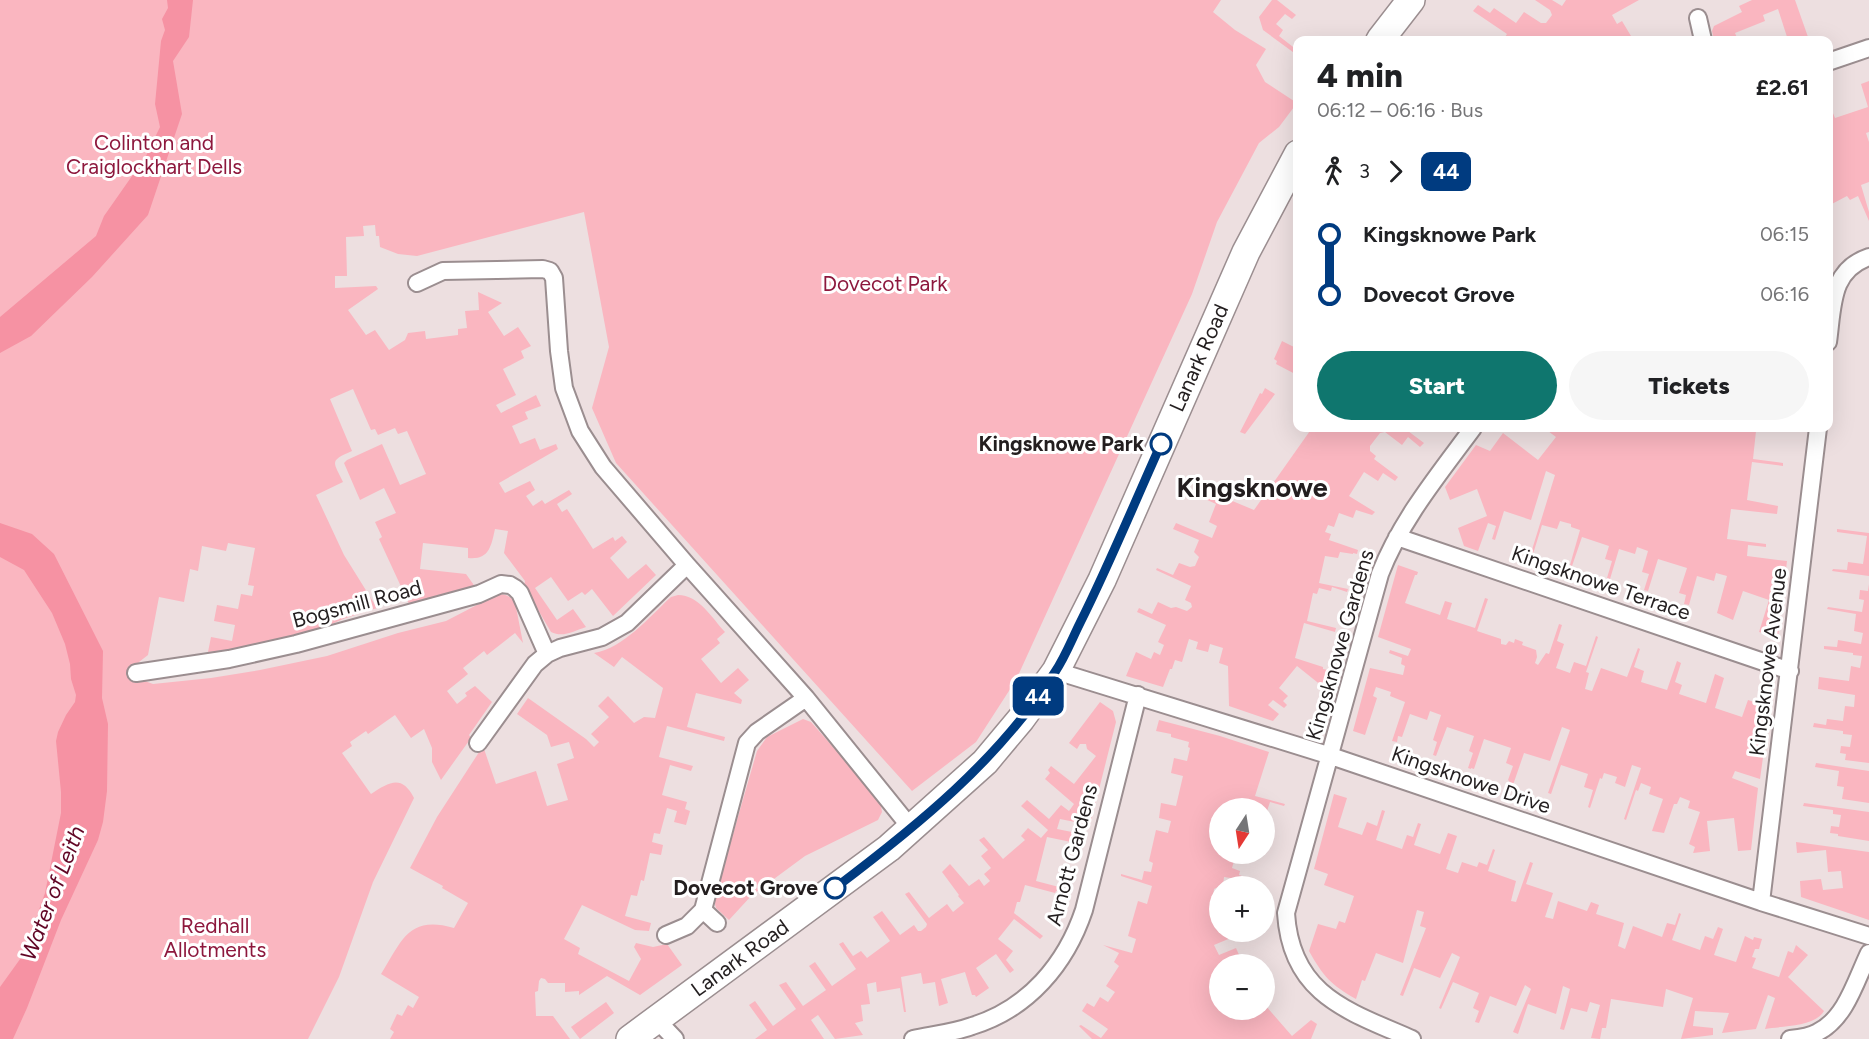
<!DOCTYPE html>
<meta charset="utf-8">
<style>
:root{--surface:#fff;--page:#f6f6f6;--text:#202124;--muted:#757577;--accent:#0f766e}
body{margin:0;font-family:Figtree,sans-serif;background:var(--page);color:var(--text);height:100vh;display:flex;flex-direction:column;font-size:22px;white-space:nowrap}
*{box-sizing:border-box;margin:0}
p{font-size:20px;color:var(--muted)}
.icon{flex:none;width:33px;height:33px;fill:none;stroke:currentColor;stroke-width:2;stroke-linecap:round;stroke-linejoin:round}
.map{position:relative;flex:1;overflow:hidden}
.panel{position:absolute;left:1293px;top:36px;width:540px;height:396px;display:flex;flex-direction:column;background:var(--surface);border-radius:12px;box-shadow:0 6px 24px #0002}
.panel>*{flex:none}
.badge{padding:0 12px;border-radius:9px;font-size:21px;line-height:39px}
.needle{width:39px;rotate:192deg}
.buttons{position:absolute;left:1209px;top:798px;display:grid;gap:12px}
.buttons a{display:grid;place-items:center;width:66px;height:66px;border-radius:50%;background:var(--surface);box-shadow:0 6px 24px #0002;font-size:30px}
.map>.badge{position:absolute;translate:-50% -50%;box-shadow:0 0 0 3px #fff}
.legs{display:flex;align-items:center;gap:9px;height:66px;padding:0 24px;font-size:20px}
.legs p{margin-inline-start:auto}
.overview{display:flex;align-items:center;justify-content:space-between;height:102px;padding:0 24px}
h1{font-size:33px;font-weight:800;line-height:45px}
.action{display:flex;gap:12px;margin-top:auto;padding:12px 24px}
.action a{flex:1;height:69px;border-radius:36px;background:var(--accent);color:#fff;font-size:24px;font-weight:800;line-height:69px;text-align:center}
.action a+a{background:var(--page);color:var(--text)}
ul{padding:0 24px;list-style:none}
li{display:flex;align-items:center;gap:21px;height:60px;font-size:22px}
li i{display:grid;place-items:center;width:9px;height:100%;margin:0 8px;background:currentColor}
li i::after{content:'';width:15px;height:15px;margin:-8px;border:4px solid;border-radius:50%;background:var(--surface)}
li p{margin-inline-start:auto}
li:first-child i{background:linear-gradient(#0000 50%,currentColor 0)}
li:last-child i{background:linear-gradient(currentColor 50%,#0000 0)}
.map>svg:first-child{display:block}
.green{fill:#fab6c0}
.water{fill:#f692a3}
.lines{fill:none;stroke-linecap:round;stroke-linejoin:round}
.minor-casing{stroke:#9b8e90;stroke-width:20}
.primary-casing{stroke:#9b8e90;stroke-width:30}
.minor{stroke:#fff;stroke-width:16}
.primary{stroke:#fff;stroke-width:27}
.line-1-casing{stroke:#fff;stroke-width:14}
.line-1{stroke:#003b80;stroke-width:9}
.stop-1-dot{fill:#fff;stroke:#003b80;stroke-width:3}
.labels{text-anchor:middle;stroke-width:6;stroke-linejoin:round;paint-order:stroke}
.park-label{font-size:21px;fill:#8d183d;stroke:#fff}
.street-label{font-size:21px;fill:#231e1f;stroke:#fff}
.stop-label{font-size:21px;font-weight:bold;fill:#231e1f;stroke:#fff;text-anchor:end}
.water-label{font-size:22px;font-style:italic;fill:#610625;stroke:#fff}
.district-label{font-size:27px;font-weight:bold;fill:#231e1f;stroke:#fff}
</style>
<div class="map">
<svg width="1869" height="1039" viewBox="0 0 1869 1039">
<rect width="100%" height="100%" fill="#eddfe0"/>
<!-- green -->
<path class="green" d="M0 0H1221L1213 12 1235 30 1266 49 1256 65 1265 82 1297 103 1279 127 1259 143 1217 222 1192 294 1016 680 976 742 912 791 616 463 592 408 609 347 584 212 417 256 398 254 380 247 379 236H376L375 225 363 226 364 236 346 237 347 276H335V288L376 286 378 289 348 310 366 335 375 330 389 350 405 340 408 333 425 331 426 339 458 335V329L467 328 465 311 479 310 478 292 502 303 488 312 504 336 518 327 531 346 521 351 524 358 503 369 516 395 496 405 501 413 536 395 541 406 525 412 528 419 512 426 520 444 535 438 540 450 556 444 558 449 499 483 505 493 530 481 535 490 526 496 533 506 542 500 545 504 569 490 572 494 557 504 562 512 567 509 593 549 613 537 615 541 622 536 627 542 610 558 628 579 646 564 656 575 613 616 592 589 585 595 582 592 568 601 551 577 535 588 557 620 573 609 586 627C574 631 563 638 551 632L524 586 525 581 504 553 508 531 495 529C491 547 489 560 468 558V548L423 543 420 569 466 574 476 588 410 606 379 539 382 537 375 522 396 513 384 488 360 500 344 463 347 460 382 444 400 485 426 474 407 431 398 434 395 428 378 435 375 429 371 430 353 389 330 399 352 451C329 461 333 461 343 482L316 495 344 555 377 608 343 619 319 630 243 648 208 652 211 637 232 641 235 625 214 621 217 605 238 609 241 594 252 596 254 586 248 585 255 548 228 543 226 551 202 546 198 571 190 569 184 602 159 597 148 655 139 662 137 667 142 680 153 684 211 678 260 670 327 656 398 633 446 621 498 594C505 594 510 596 515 602L523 643 515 633 487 655 484 651 463 668 468 674 447 691 457 704 467 696 465 693 475 686 492 702 469 735 471 738 441 780 432 762V748L424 729 411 738 395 715 368 734 366 731 350 742 352 746 342 753 371 794C389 782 402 774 414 798L373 882 339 977 308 1039H0Z
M1272 0H1277L1296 15 1292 19 1285 14 1276 24 1283 30 1279 36 1297 50V55L1263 30 1259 17Z
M1535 0H1552L1562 6 1566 0H1639L1612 15 1617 24 1622 21 1631 36 1622 40H1503L1507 34 1473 11 1478 5 1490 13 1494 8 1516 23 1524 12 1541 23H1546L1552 15 1550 10Z
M1752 0H1795L1808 37 1798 40H1788L1778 9 1763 15 1765 21 1735 33 1738 40H1714L1712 31 1714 26 1742 12 1739 6Z
M1869 81V132L1866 133 1869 142V182L1861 185 1869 212V221L1858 196 1850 200 1847 196 1828 206 1829 107 1830 106 1835 118 1868 107 1861 84Z
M1297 340V375L1276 364 1277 361 1274 359 1282 341 1294 347Z
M1265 388 1275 394 1245 434 1240 432 1260 393 1262 394Z
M1312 428H1404L1424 443 1420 447 1408 437 1402 445 1385 432 1380 433 1370 446V451L1376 456 1374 459 1398 477 1395 481 1383 473 1378 481 1364 472 1349 496 1375 512 1372 515 1356 510 1353 518 1339 513 1334 527 1328 525 1325 532 1331 534 1329 540 1358 550 1357 554 1353 553V554L1340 552 1338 558 1325 556 1319 583 1348 589 1347 592 1332 587 1331 591 1319 588 1317 594 1313 593 1307 621 1336 628 1335 632 1304 623 1295 658 1323 667V669L1328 670 1322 686 1297 666 1279 688 1288 696 1283 701 1287 705 1284 708 1273 700 1268 705 1279 714 1273 721 1229 706 1228 666 1219 663 1223 648 1210 644 1208 652 1196 649 1198 642 1189 639 1182 662 1175 660 1172 669H1170L1163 687 1126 676 1136 652 1151 659 1154 652 1160 655 1164 645 1158 642 1166 625 1137 612 1139 608 1152 614 1158 602 1171 608 1176 607 1187 611 1192 607 1191 603 1185 600 1191 586 1156 570 1157 568 1173 575 1179 563 1190 567 1195 566 1199 557 1194 552 1199 540 1173 529 1176 523 1212 538 1217 526 1209 522 1216 504 1203 498 1206 490 1254 510Z
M1544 428H1759L1758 430 1756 431 1753 459 1783 463V466L1752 462 1747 500 1778 506 1777 514 1731 509 1727 539 1766 544V547L1748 545 1747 556 1787 561 1778 637 1759 632 1769 600 1743 591 1733 620 1717 613 1727 576 1716 573 1714 581 1697 576 1689 605 1684 604 1686 595 1679 593 1687 568 1658 559 1648 591 1644 590 1649 574 1642 572 1648 551 1637 547 1635 554 1619 549 1610 579 1607 578 1612 561 1605 559 1609 546 1582 537 1572 566 1570 565 1580 530 1571 527V524L1560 521 1557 529 1542 525 1533 554 1531 553 1555 475 1546 471 1531 520 1504 511 1495 540 1492 539 1496 526 1488 523 1478 551 1464 546 1458 528 1487 516 1477 489 1450 500 1445 487 1476 445 1490 451 1503 433 1538 460 1556 437Z
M1837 529 1869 533V576L1832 571 1833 569 1847 570 1848 562 1863 564 1867 536 1837 532Z
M1398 565 1418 572 1417 575H1415L1405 603 1440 615 1445 601 1452 603 1447 619 1475 628 1485 598 1488 599 1477 631 1501 639V644L1506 645 1509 641 1514 643 1515 639 1523 642 1522 645 1536 650 1537 657 1535 663 1538 665 1546 653 1549 654 1559 624 1562 625 1557 641 1564 644 1556 668 1570 673 1574 662 1586 666 1596 636 1598 637 1586 672 1589 673 1585 689 1592 691 1601 668 1627 677 1638 648 1640 649 1634 667 1644 671 1641 682 1667 690 1677 661 1681 663 1675 682 1682 685 1679 694 1706 703 1715 674 1724 678 1715 708 1742 717 1748 700 1770 707 1760 779 1735 771 1732 778 1758 788 1751 850 1738 851 1734 818 1707 821 1710 851 1693 853 1695 847 1689 844 1700 812 1688 808 1690 801 1680 797 1677 804H1674L1664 833 1652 831 1663 799 1649 794 1651 787 1641 783 1638 791 1636 790 1626 820 1624 819 1641 768 1632 765 1625 787 1615 783 1617 777 1604 773 1602 779 1600 778 1590 808 1588 807 1593 790 1584 787 1588 774 1561 765 1551 794 1548 793 1570 730 1562 727 1550 761 1524 753 1513 785 1508 780 1513 766 1506 763 1511 748 1484 739 1474 769 1471 768V769L1468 768 1473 753 1469 751 1474 736 1447 727 1436 756 1433 755 1437 742 1433 740 1441 715 1430 711 1427 720 1410 714 1402 737 1398 736 1397 742 1392 741 1405 702 1390 696 1391 692 1376 687 1373 696 1377 698 1365 735 1353 731 1370 668 1403 675 1405 666 1401 664 1402 658 1389 653 1390 650 1408 656 1411 649 1378 637Z
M1869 584V763L1845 760 1846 754 1840 753 1841 746 1850 747 1852 735 1843 734V731L1813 727 1814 723 1826 725 1827 719 1843 721 1845 706 1854 707 1855 695 1818 689 1819 677 1849 681 1851 666 1860 668 1862 656 1853 655V653L1824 649V646L1837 647 1838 640 1861 644 1863 633 1854 631 1856 614 1827 609 1828 607 1862 612 1864 600 1859 599 1860 590 1868 591Z
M678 595C699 595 712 618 725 632L717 639 720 643 701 659 721 683 738 668 749 680 734 693 742 700 741 704 696 693 687 727 725 737 724 741 667 726 659 757 693 766 691 771 670 765 662 795 687 802 685 809 690 811 686 825 674 822 677 811 667 808 660 834 654 833 652 842 663 845 661 855 650 853 644 881 641 880 637 896 631 895 625 916 651 923 649 931 635 930 582 905 564 939 580 948 578 954 629 981 641 959 634 947 636 943 653 947 667 944 682 965 640 995 607 976 579 995V991L565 992V983H548L545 979 541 978 539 981 538 991 535 992 536 1016H553L570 1039H390L394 1032 390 1029 397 1014 402 1016 408 1005 413 1008 419 997 381 974C402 941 408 915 454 928L468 903 442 888 443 886 410 868 437 817 483 746 496 784 536 771 547 806 568 800 557 764 574 758 569 742 551 747 547 735 517 714 528 698 586 739 594 747 599 742 591 734 609 717 598 706 608 696 634 723 644 717 655 718 663 688 622 657 614 667 594 653C624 648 649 617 671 597Z
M1100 702 1113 711 1116 722 1090 825 1060 819 1057 829 1087 835V837L1073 835 1071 842 1047 837 1036 881 1059 887 1058 891H1056L1055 893 1025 885 1020 902H1017L1014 913 1043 936 1040 939 1014 919 998 939 1013 951 1006 960 1014 970 1010 973 996 954 976 968 989 988 976 997 975 995H972L965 972 941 979 948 1003 939 1006 935 982 923 984 921 973 901 977 906 1012H904L900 988 877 992 876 982 867 984 870 1004 861 1005 863 1021 855 1023 863 1035 835 1039 818 1015 811 1020 824 1039H755L767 1030 749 1005 755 1001 773 1026 796 1009 779 985 786 982 803 1006 826 990 809 966 815 962 832 986 856 969 839 944 843 942 853 956 861 951 867 958 890 941 873 917 882 911 900 935 914 925 918 931H921L926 927 927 924 905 894 909 892 929 918 947 904 953 912 964 903 958 896 959 895 942 872 950 864 969 886 979 879 984 886 990 881 984 874 991 868 981 856 988 850 979 840 984 837 1003 859 1025 840 1021 836 1028 828 1041 838 1048 830 1021 806 1027 800 1049 819 1061 805 1069 811 1074 804 1045 779 1050 773 1048 770 1051 766 1074 784 1096 756 1087 749 1086 744H1080L1077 749 1069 743Z
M803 719 811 722 880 800 882 812 878 820 805 856 752 895 729 920 716 908 714 900 757 751 767 737Z
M1159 720 1220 736 1269 752 1255 796 1285 804 1284 806 1270 802 1267 811 1264 808H1220V854H1236L1232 868 1240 871 1239 875 1251 879V881L1224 877 1223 885 1226 886H1220L1214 889 1213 897 1219 900 1220 932H1245L1214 945 1219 955 1236 948 1243 964H1220V1010H1264L1265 1005 1292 1036 1311 1020 1317 1024 1311 1039H1092L1079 1026 1081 1025 1101 1038 1108 1029 1082 1011 1087 1003 1094 1007 1100 997 1108 1002 1115 992 1106 986 1119 966 1114 962 1119 953 1103 945 1132 953 1136 939 1128 936 1138 901 1147 904 1152 886 1121 876V874L1142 880 1144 871 1151 872 1153 863 1149 861 1156 830 1168 833 1171 821 1159 818 1161 803 1176 806 1183 776 1171 773 1174 758 1187 761 1190 748 1188 747 1189 742 1171 737V734L1156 731Z
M1816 763 1869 771V803L1842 799 1844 787 1837 786 1839 771 1815 767Z
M1334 794 1347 798 1338 827 1362 835 1367 822 1377 826 1382 810 1385 811 1376 840 1402 849 1407 835 1413 837 1418 823 1421 824 1414 845 1440 854 1448 833 1457 836 1446 869 1458 873 1462 862 1477 867 1479 862 1487 865 1493 849 1495 850 1488 871 1516 881 1511 901 1516 902 1530 862 1533 863 1526 884 1553 893 1545 917 1553 919 1558 901 1587 911 1591 902 1599 905 1596 914 1624 923 1618 946 1625 949 1633 926 1662 937 1667 923 1675 925 1679 913 1681 914 1672 940 1700 950 1705 936 1713 939 1718 927 1723 929 1714 955 1736 962 1745 936 1753 940 1754 937 1762 939 1759 949H1755L1752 957 1756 958 1752 968 1779 977 1788 951 1793 953 1796 945 1808 955 1788 977 1824 1011C1815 1027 1781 1026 1765 1029L1775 998 1768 995 1756 1029 1722 1033 1729 1013 1695 1011 1693 1026 1713 1028V1035L1681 1039 1693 998 1666 989 1663 1007 1611 999 1606 1028H1602L1600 1039 1591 1038 1600 1005 1590 1002 1587 1012 1571 1008 1564 1030 1560 1029 1570 989 1563 986 1556 1014 1528 1004 1518 1034 1513 1032 1531 989 1525 985 1516 1006 1490 996 1479 1023 1475 1022 1479 1011 1473 1008 1479 993 1453 982 1441 1009 1439 1008 1460 957 1452 953 1440 978 1414 968 1403 996 1400 995 1426 928 1420 926 1424 912 1417 910 1403 963 1376 953 1365 981 1362 980 1356 999C1331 985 1323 976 1309 951L1318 924 1336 929 1339 921 1345 923 1354 896 1324 885 1328 874 1314 869Z
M1804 803 1869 812V841L1838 836V834L1830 833 1831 826 1839 827 1841 815 1833 814V810L1803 806Z
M1796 842 1869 852V920L1801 897 1800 881 1821 879 1823 890 1843 888 1841 871 1828 872 1826 850 1797 853Z
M606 1002 614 1013 580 1039 571 1027Z"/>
<!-- water -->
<path class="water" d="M167 0H193L189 37 173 61 182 114 148 215 92 277 31 336 0 353V317L96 236 104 216 146 156 160 127 155 104 161 41 165 30 162 19 168 8Z
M0 523 32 534 54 554 103 651 102 698 108 724 107 791 103 822 98 840 61 920 27 1008 13 1039H0V987L23 955 45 893 61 813V792L56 741 58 732 66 715 75 702 76 695 71 679 70 664 65 644 52 613 24 570 0 557Z"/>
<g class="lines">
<!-- minor casing -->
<g class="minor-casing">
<path id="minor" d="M1698 18 1703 40
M1828 62 1869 48
M417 283 443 271 543 269 550 271 554 278 559 351 564 388 580 431 603 467 687 565 806 698 911 828
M1828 342C1833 307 1830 270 1869 257
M1397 537 1790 671
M1056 671 1331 756 1761 902 1869 936
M136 673 229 659 296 644 479 594 501 584 510 585 515 588 520 593 547 654
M478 743 535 664 547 654 560 648 602 637 627 623 687 565
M1761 902 1818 428
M703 910 717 923
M666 935 687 926 703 910 747 743 757 732 806 698
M656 1019 675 1039
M913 1039C932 1035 953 1033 972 1026 1028 1009 1066 964 1084 910L1138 695
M1412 1039C1348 1011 1291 995 1286 913L1380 574C1401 520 1439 474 1473 428
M1790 1039C1800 1038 1810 1037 1818 1032 1846 1018 1856 980 1869 953"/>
</g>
<!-- primary casing -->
<g class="primary-casing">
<path id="primary" d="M1380 40 1411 0
M630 1039 889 848 985 762 1021 719 1056 671 1102 580 1246 252 1298 154"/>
</g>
<!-- minor -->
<use href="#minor" class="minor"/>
<!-- primary -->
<use href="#primary" class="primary"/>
</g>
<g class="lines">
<!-- line-1 casing -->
<g class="line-1-casing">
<path id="line-1" d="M835 888C917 826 999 760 1055 672 1065 657 1072 639 1080 623 1109 565 1134 504 1161 444"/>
</g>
<!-- line-1 -->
<use href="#line-1" class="line-1"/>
</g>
<!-- markers -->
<g class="stop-1-dot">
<circle cx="1161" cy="444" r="10"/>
<circle cx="835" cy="888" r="10"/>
</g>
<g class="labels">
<!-- park labels -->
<g class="park-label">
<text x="154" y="150">Colinton and<tspan x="154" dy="24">Craiglockhart Dells</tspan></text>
<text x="885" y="291">Dovecot Park</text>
<text x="215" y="933">Redhall<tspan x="215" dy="24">Allotments</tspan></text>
</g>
<!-- street labels -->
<g class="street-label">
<text transform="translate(1199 358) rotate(-66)" y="7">Lanark Road</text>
<text transform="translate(1601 583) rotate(19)" y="7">Kingsknowe Terrace</text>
<text transform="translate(357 604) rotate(-15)" y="7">Bogsmill Road</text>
<text transform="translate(1340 645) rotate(-74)" y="7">Kingsknowe Gardens</text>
<text transform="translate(1768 662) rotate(-83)" y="7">Kingsknowe Avenue</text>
<text transform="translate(1471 780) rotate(19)" y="7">Kingsknowe Drive</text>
<text transform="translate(1072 855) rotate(-75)" y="7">Arnott Gardens</text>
<text transform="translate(740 958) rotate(-36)" y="7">Lanark Road</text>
</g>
<!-- stop labels -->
<g class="stop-label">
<text x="1144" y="451">Kingsknowe Park</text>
<text x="818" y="895">Dovecot Grove</text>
</g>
<!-- water labels -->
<g class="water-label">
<text transform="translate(52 893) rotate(-69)" y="8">Water of Leith</text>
</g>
<!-- district labels -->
<g class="district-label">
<text x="1252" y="497">Kingsknowe</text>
</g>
</g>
</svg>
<div class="buttons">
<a><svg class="needle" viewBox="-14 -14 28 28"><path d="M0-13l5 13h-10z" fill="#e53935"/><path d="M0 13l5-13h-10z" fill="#757577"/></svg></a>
<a>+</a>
<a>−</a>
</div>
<b class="badge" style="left:1038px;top:696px;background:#003b80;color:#fff">44</b>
<section class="panel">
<div class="overview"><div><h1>4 min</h1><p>06:12 – 06:16 · Bus</p></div><b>£2.61</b></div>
<div class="legs"><svg class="icon" aria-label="walk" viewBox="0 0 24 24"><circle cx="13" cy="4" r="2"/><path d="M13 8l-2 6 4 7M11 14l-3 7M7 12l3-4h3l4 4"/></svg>3<svg class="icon" aria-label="forward" viewBox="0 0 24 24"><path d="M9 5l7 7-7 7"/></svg><b class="badge" style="background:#003b80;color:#fff">44</b></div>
<ul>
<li><i style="color:#003b80"></i><b>Kingsknowe Park</b><p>06:15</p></li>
<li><i style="color:#003b80"></i><b>Dovecot Grove</b><p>06:16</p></li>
</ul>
<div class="action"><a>Start</a><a>Tickets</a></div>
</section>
</div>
